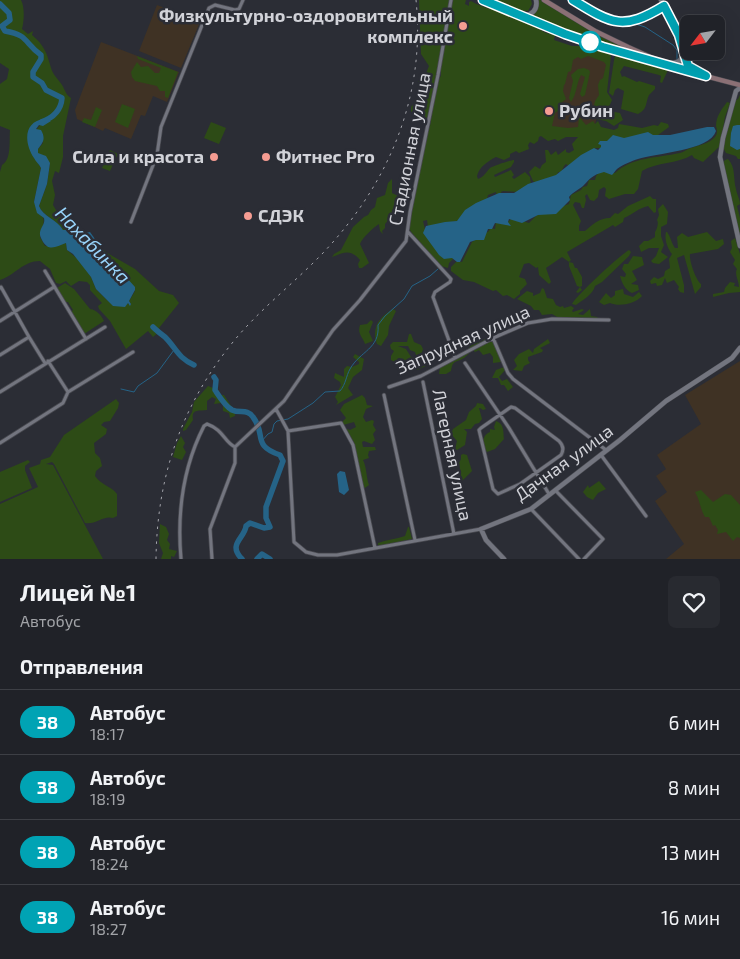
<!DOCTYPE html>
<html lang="ru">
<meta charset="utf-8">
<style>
:root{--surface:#202228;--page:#282a30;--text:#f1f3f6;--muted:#a2a4a8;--line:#3d3f45}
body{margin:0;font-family:"Exo 2",sans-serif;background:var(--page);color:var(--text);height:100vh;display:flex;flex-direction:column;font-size:19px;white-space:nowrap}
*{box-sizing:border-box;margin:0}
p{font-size:16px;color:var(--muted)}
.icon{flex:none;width:28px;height:28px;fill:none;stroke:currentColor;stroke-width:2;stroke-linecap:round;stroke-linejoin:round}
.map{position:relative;height:559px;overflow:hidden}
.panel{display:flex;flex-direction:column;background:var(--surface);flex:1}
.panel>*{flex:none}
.badge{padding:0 10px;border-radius:16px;font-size:18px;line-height:32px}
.needle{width:32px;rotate:239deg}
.fabs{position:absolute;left:680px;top:15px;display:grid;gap:10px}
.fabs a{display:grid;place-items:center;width:45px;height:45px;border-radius:8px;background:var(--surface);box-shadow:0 5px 20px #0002,0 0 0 1px var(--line);font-size:25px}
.map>.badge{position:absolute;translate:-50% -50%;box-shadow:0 0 0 2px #fff}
h2{padding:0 20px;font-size:19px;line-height:45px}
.round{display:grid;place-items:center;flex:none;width:52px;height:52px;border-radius:8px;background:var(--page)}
.summary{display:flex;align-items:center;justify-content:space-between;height:85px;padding:0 20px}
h1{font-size:24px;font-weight:700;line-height:38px}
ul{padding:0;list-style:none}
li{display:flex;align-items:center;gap:15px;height:65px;padding:0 20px;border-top:1px solid var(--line)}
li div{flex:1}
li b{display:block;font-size:19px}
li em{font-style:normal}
li .badge{min-width:55px;font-weight:700;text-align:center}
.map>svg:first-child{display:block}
.education{fill:#3f3224}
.green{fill:#2d4b16}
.water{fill:#256387}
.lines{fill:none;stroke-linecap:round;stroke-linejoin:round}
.stream{stroke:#256387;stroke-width:1}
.river{stroke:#256387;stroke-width:5.5}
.minor-casing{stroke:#494a51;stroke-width:4.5}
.tertiary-casing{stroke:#494a51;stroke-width:5.5}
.secondary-casing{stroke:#494a51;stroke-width:5.5}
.minor{stroke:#73757f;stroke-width:3}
.tertiary{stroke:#73757f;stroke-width:4.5}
.secondary{stroke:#8b7075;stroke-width:4.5}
.rail{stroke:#a4a5ac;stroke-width:1;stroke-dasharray:2.5 5;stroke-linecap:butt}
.line-casing{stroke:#fff;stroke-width:11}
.line{stroke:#00a3b4;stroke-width:8}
.poi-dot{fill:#f59c92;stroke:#2b2d35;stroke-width:2}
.stop-dot{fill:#fff;stroke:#00a3b4;stroke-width:2.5}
.labels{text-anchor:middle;stroke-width:5;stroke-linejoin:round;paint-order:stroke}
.poi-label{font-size:18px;font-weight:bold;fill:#d1d2d8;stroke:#2b2d35;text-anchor:start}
.street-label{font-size:18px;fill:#d1d2d8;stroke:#2b2d35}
.water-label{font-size:19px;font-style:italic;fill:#98d4fb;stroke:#2b2d35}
</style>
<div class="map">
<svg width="740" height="559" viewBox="0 0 740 559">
<rect width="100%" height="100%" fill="#2b2d35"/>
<!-- education -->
<path class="education" d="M157 5 200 22 181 68 139 51Z
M101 42 179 72 167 102 153 96 145 116 141 115 131 139 105 128 103 131 77 119 75 110Z
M573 47 610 58 595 125 549 133Z
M740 361V559H666L684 544 655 501 667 492 656 476 666 469 657 455 701 424 685 395Z"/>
<!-- green -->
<path class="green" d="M0 0H21C25 7 24 22 22 29L28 34 33 31 32 35C44 45 47 53 51 68 53 75 59 80 62 85 65 90 66 95 71 98L63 136V157L59 173 55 171 52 181 55 195 53 205 63 222 70 230H63C57 219 43 217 39 206L47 184 50 163 38 154V149L43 143 36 130 45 119 28 131C28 149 32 152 41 168L34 202C45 218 46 217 40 237L45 246 66 243 67 250 80 261 91 277 96 289 107 300 110 302 128 303 130 305 131 304 129 301 135 291C126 274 111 264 101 248L109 254 135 269 159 291 173 295 179 303 159 328 160 331 153 337 148 331 126 349 110 321 99 309 98 306 102 303 90 290V285L87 282 79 281 71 286 66 281 60 284 56 283 50 269 40 261C23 261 15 275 0 280V172L2 165C12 159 9 140 10 130L0 126V84L7 79 9 69 0 63V26H2L0 23Z
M419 0H449V2L438 74 427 123 417 120 416 117 417 111 411 112V107C419 100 420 90 418 81L425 76 429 66 421 54Z
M452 0H466L465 4 469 6V2L471 1C487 11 509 10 524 23 532 22 539 30 546 33 549 34 552 34 555 35L554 40 572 46H583L603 52H608L611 56 607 92 612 100 608 109 610 111 620 113 623 120 614 126 606 121 596 119 592 114 595 101 599 95 598 85 600 80 603 78 606 65 604 62 588 56 581 59 578 57 573 60 571 71 568 72 565 84 564 85 563 91 566 99 561 103 559 110 555 113 552 126 568 128 578 127 579 118 581 119 586 125 593 121 595 124 598 121 601 127 614 130 618 128 619 124 642 128 654 125 658 126 661 122 668 124 669 127 658 135 601 148H596L569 166 566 164 564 166 561 172H558L557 176 536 183 533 181 529 172 535 166 540 169 542 165 546 162 545 150H548L551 155 556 151 558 155 566 149V152L569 153 574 150 572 144 578 137H566L558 141 555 139 548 141 541 136 539 137 538 141 534 144 530 142 528 145 529 149 519 153 516 151 510 154V157L504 160 496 157C488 161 479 167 477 176L478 179C484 177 486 172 490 168 493 166 511 160 514 160V162L511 167 494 175 495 177 511 170 514 175 512 177 514 179 525 172 530 177 531 184 518 192 503 191 501 192V195L497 198 496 192 488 195 487 199 461 220 428 227 427 220 423 221 426 234 454 258 449 263 448 268 441 266 412 233 410 230V219L425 140 430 126 436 88 441 75V59L446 42Z
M494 0H531L532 4 528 11H522Z
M538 0H541L594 33 651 60C609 49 568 34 528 17L537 11Z
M617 55 624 56 668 70 662 83 660 82 661 76 659 75 628 67 624 66 620 72 622 77 624 76 637 82 639 81 655 86V89C653 91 651 93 649 95 645 103 648 109 638 114L621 109 624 91 618 88 615 90 613 96 609 93 614 60 615 56Z
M137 56 178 72 168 98 165 97V91H160L157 86 135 81 132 77 131 72 137 62 141 67 148 66 155 73H159L161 68 138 59Z
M584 68 589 70 590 72 585 95 582 97 580 94 585 77 581 75C576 84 577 94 571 102L569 98 573 81 571 75 578 69Z
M740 95V159H738L736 156 726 153 723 147 735 101 738 99Z
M727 102 730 103 725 117 720 146 703 162 694 158 692 155C677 164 657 162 642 171L638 189 634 194H625L609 199 605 196 606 189 604 187 599 190 598 197 594 201 590 200 587 194 585 196 586 200 584 208H582L580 203 575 202 573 205 581 221 579 226V231H585C592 225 599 218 610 218L615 213 618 214 628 206 650 196 653 199H656V212L654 213 648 206C639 208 633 214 624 218L623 222 615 227 613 225 608 228 567 252 571 260 569 262 573 263 575 268H577L582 277V286L580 287 582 290 578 293 576 292 580 287 577 286 569 266V262L562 257 546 268 551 282 549 284 539 275 538 267 536 268 529 263 524 264 519 277 525 279 527 284 520 291V294L514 299 507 295 503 296 496 290 493 291 474 282 463 280 451 271V267L457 261 462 262 472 242 489 231 490 228 495 229 496 222 506 224 512 218 529 223 537 215 569 204 571 195 581 190 583 187 587 186 589 180H595C598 167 606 173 615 173 632 157 657 158 680 153 684 152 687 149 691 148 699 145 709 144 715 137 718 133 717 130 716 126 716 116 722 109 727 102Z
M122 104 135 109 128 128 115 122Z
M96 107 102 110 95 127 82 122 84 118 91 120Z
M211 122 226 128 219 144 204 138Z
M110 150 118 154 110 171 102 168Z
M728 159C736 167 733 179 736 189 737 195 740 199 740 204L737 206 740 218V241L723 163 725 160Z
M392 179V193L406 200 401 212 398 214 393 209 392 210 391 217 385 224V228L382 231 383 234 380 231 379 224C374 227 362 238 360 244L369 263 362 268H359L358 264 360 260C350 248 343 253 332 257L334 254 341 250 353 227 364 217 368 215 371 210 375 207 377 198 385 195 388 183Z
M663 204 668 212 667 224 661 227V236L664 245 661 252 668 257 659 264 653 263 651 261 656 256 659 248H649L641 252 639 246 644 241H648L655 237V232C657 229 659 223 657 220L659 215 658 209Z
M666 232H667C671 237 671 243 675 248H678L677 237 682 233 688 237 707 232 716 241 723 239 724 244 718 249 690 254C689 261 696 280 701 284V287L695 294 684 255 677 258 684 285V293L680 292 678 289 679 287 674 280 667 283 665 278 662 285 657 286 656 283 651 284 650 281 654 277 658 279 664 276 665 271 670 268 669 259 672 254C668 249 664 240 666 232Z
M735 238 740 254V292L729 293 713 297V294L724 292 725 288 730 282 735 283 734 286 739 287C739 281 734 274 737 269L733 264 735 260 730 252 732 248 731 241Z
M629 250 631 252 629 256 602 282 595 286C593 294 583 300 576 305L572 304C576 296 621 254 629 250Z
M633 256 642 257 644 265 632 271 637 280 631 284 638 285 639 290 632 293C625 290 622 283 620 276L625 277 626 274 622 269 624 264H628Z
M65 283 74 289 90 309C97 310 101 315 104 321L84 334 71 312 73 310 68 302H65L57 288Z
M542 288 544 289 547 298 553 299 556 305 560 307 563 306 564 308 571 306 574 308 572 311 573 312 582 309 584 310 578 314 583 315 590 309 591 316 597 317 599 319 559 318 552 314 542 315 539 310H534L531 306 517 299 527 291 533 293V296L540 293Z
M623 289 624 294 633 297 639 292 642 296C635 304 619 307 610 303L604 305 599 302 606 293 611 298 615 295V291Z
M393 309 396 311 389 326 388 335 381 346 377 344C371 328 379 317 393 309Z
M371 320 373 322 369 332 373 341 365 344C363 337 357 334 360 325L367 324Z
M409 334H411L414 342 421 345 423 349 421 355H416L415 352 410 350 408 346H398L406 349 411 357H417L420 365 426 361 427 362 426 366 417 370C410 367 402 367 400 358H398L396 363 391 360V356L394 351 391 349 390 345 393 342H407Z
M491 336 501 362 493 363V357L490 353 483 355 479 350 475 352 473 350C469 352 468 355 464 358 456 363 453 359 451 371L446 374H439L440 367C451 362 469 352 474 341L478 343Z
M548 339 550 343 540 348 543 350 542 352 528 357V360L530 363 524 366 522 371 513 370 517 366 514 360 519 354 529 349 533 353 534 349Z
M355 354 364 359 362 370 353 377 348 388 353 395 336 405 338 402 335 397 341 385 340 382 334 378 335 373 344 377V369L347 366 352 367 359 364V362L353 357Z
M504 367 506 369 499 377 502 381 507 379 513 387 508 391 504 385H501L498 378H492L496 370Z
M208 386 218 390 221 395H224L235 412V416L230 418 229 413 223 411V405L221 403 214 404 216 399 212 397 207 401V410C198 411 191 409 193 420L186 430 183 431V429L192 412 194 402Z
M362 395 365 398 367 405 373 406 366 409 363 417 366 422 372 420 374 421 373 425 376 430 373 434 375 440 372 444 364 441 362 442 363 447H375L376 450 369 451 368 455 369 458 363 460C367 468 366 477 369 485L365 488C358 479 358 458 355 446 354 440 350 436 347 431V429L350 430 356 427 354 422 343 425V421L346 418 340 410 344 404Z
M116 399 119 403 118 408 110 421 104 422 101 425 107 429 106 434 94 443 95 453 100 458 102 466 96 471 95 476C101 485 111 486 117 494V516L113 518C103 515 96 525 85 523L54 464 52 462 46 464 53 465 103 559H0V504L38 487 29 468 40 464 41 460 50 457 64 435Z
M477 403 483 404 486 409 483 410 480 408H479L482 419 479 423 475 424 471 429H464L467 432 465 445 457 450 455 449 457 441 451 434 453 429 466 420 469 412 476 406Z
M496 421C505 424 503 433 504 439L495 449 487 452C481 445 482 435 490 432V429L495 430 494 427Z
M181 436 185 443 183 447 186 452 182 460 173 457 177 443Z
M463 454 467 455 472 471 462 481 459 463 461 459V455Z
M28 460 30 462 25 466V470L32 488 0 502V472Z
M599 481 606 489 598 493 593 500 587 497 583 492 588 485 589 488Z
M701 490 713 502 725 494 731 495 740 505V538L737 537 733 541 726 532 717 534 718 530 715 525 713 526 709 517H705C700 509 700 500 695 492Z
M160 524 166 527 169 534 167 540 170 544 169 549 177 551 174 557 171 556V559H161L163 553 159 543Z
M408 527H409L412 539 378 546V543C386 540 396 539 405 536Z"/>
<!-- water -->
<path class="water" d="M45 119 51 121 43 126 39 125 36 129 41 130C46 139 43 142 38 149V153L46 156 50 163 47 184 39 206C43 217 57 219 63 230H70L75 235 90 232 107 256 135 287V290L129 301 131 304 130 306 128 303 125 307 113 306 96 289 91 277 73 254 67 250 66 243C56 247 48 252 42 240 40 236 39 234 41 229 43 224 45 223 44 218L37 213 34 202 41 168C39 164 36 162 34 158 24 143 23 121 45 119Z
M737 125H740V149L737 150 730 146 731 133 733 126Z
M707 127H714L716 131C710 151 655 153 638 159 632 161 622 165 617 169 615 171 614 173 612 175L604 172C592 175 591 178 583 186 578 190 573 192 569 197L570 200 556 214 538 215 522 223 509 219 508 222 511 226 495 223 492 229H488L484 240H476L470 242 460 262H457L452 258 444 259 439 255 423 233 426 226 445 222 457 221 465 210 476 203 499 193H514L528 184 556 175 581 155 594 148 598 150 601 147V145L598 144 600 141H607L613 135 624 138 648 132 653 135H670Z
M340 471 345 472 349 490 344 495 339 492 337 474Z"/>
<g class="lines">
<!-- stream -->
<path class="stream" d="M567 0 604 22 619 26 633 23 645 27 673 45 677 50V59
M121 389 134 392 138 386 157 373 174 350
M261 442 268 434 272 432 274 424 277 421 288 419 313 403 325 392 340 391C346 384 346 376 350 369 360 351 380 349 378 325L385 316 404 299 412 286 430 276 438 269"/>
<!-- river -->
<path class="river" d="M0 4 9 13 10 20 2 26 5 31C29 35 24 43 41 55V59L33 72V77L42 83 46 90 62 98C61 111 53 118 41 122
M153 327C157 331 161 334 165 337 176 348 178 358 194 365
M214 377 216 380 215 390C219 396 225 406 232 410 240 414 247 408 253 417 267 435 251 445 280 455L283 461 266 507V518L270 527 264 528 250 523 246 526C245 538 227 544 242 559
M257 559 262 554 270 559"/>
<!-- minor casing -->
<g class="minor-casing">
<path id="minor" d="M131 222 157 155 161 127 209 8 215 5 235 10 239 9 243 0
M408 232 451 279 450 282 435 292 433 297 455 357
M45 271 86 339
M0 288 1 287 29 337 45 363
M0 321 54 287
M493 338 508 373 513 379 606 450
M0 355 29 337
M48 361 68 392 133 352
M465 363 509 428 549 494
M423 382 454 534
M389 387 421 376 493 338 528 323 552 319 609 320
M0 392 105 327
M384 395 415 540
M511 407 515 408 559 441C563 445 564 450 561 455L520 484 498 494 493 489 479 430 481 428Z
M276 409 288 431 294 542 306 552 318 555H337L481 529
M288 431 341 423 353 445 375 548
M0 443 63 403 68 392
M601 455 646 516
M555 490 603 539 584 559
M531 509 579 559
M181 559C177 513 183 467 204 426L207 424C224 430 224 442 235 447
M212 559 210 529 235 463V447L284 401 333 330 360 300 406 241 410 212 438 75 451 0"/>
</g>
<!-- tertiary casing -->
<g class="tertiary-casing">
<path id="tertiary" d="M483 0 565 34 615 51 662 64
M573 0C613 25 622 30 664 6
M661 0 677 29 687 65 691 70 700 73
M523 15C532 16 538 9 536 0
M662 62C671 63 680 65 683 55
M740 88 736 91 723 138 720 157 740 246
M504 559 486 540 481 529 531 509 620 440 666 401 732 358 740 348"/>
</g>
<!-- secondary casing -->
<g class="secondary-casing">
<path id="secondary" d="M544 0 595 31 628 47 675 68 740 85"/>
</g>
<!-- minor -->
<use href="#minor" class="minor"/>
<!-- tertiary -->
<use href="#tertiary" class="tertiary"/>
<!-- secondary -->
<use href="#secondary" class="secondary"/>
<!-- rail -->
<path class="rail" d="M156 559C157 477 181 406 233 342 259 310 293 284 322 254 388 185 426 97 416 0"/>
</g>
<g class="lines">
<!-- line casing -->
<g class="line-casing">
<path id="line" d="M483 0 565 34 603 47 706 76 688 66 679 35 664 6C623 31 612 24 573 0"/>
</g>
<!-- line -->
<use href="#line" class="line"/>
</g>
<!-- markers -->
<g class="poi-dot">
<circle cx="463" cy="26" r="5"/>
<circle cx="549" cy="111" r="5"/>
<circle cx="214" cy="157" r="5"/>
<circle cx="266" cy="157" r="5"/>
<circle cx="248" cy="216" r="5"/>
</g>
<circle class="stop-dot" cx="590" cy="42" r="10"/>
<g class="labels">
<!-- poi labels -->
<g class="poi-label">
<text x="453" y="22" text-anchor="end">Физкультурно-оздоровительный<tspan x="453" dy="21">комплекс</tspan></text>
<text x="559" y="117">Рубин</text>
<text x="204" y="163" text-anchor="end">Сила и красота</text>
<text x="276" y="163">Фитнес Pro</text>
<text x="258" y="222">СДЭК</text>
</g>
<!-- street labels -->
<g class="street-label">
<text transform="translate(410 149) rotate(-79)" y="6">Стадионная улица</text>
<text transform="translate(463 340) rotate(-24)" y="6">Запрудная улица</text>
<text transform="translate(452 455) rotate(78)" y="6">Лагерная улица</text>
<text transform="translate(564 463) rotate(-36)" y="6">Дачная улица</text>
</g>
<!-- water labels -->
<g class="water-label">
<text transform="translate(93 245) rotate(46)" y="7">Нахабинка</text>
</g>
</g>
</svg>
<div class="fabs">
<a><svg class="needle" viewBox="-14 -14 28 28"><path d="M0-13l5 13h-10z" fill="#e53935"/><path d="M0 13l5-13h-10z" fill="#a2a4a8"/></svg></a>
</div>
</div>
<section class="panel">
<div class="summary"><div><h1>Лицей №1</h1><p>Автобус</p></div><a class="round"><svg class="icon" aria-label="heart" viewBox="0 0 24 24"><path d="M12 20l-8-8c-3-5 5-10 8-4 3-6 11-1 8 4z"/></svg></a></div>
<h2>Отправления</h2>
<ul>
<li><span class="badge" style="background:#00a3b4;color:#fff">38</span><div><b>Автобус</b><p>18:17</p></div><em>6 мин</em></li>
<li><span class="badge" style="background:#00a3b4;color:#fff">38</span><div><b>Автобус</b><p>18:19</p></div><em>8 мин</em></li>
<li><span class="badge" style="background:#00a3b4;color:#fff">38</span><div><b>Автобус</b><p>18:24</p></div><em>13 мин</em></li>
<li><span class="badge" style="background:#00a3b4;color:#fff">38</span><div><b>Автобус</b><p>18:27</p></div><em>16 мин</em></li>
</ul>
</section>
